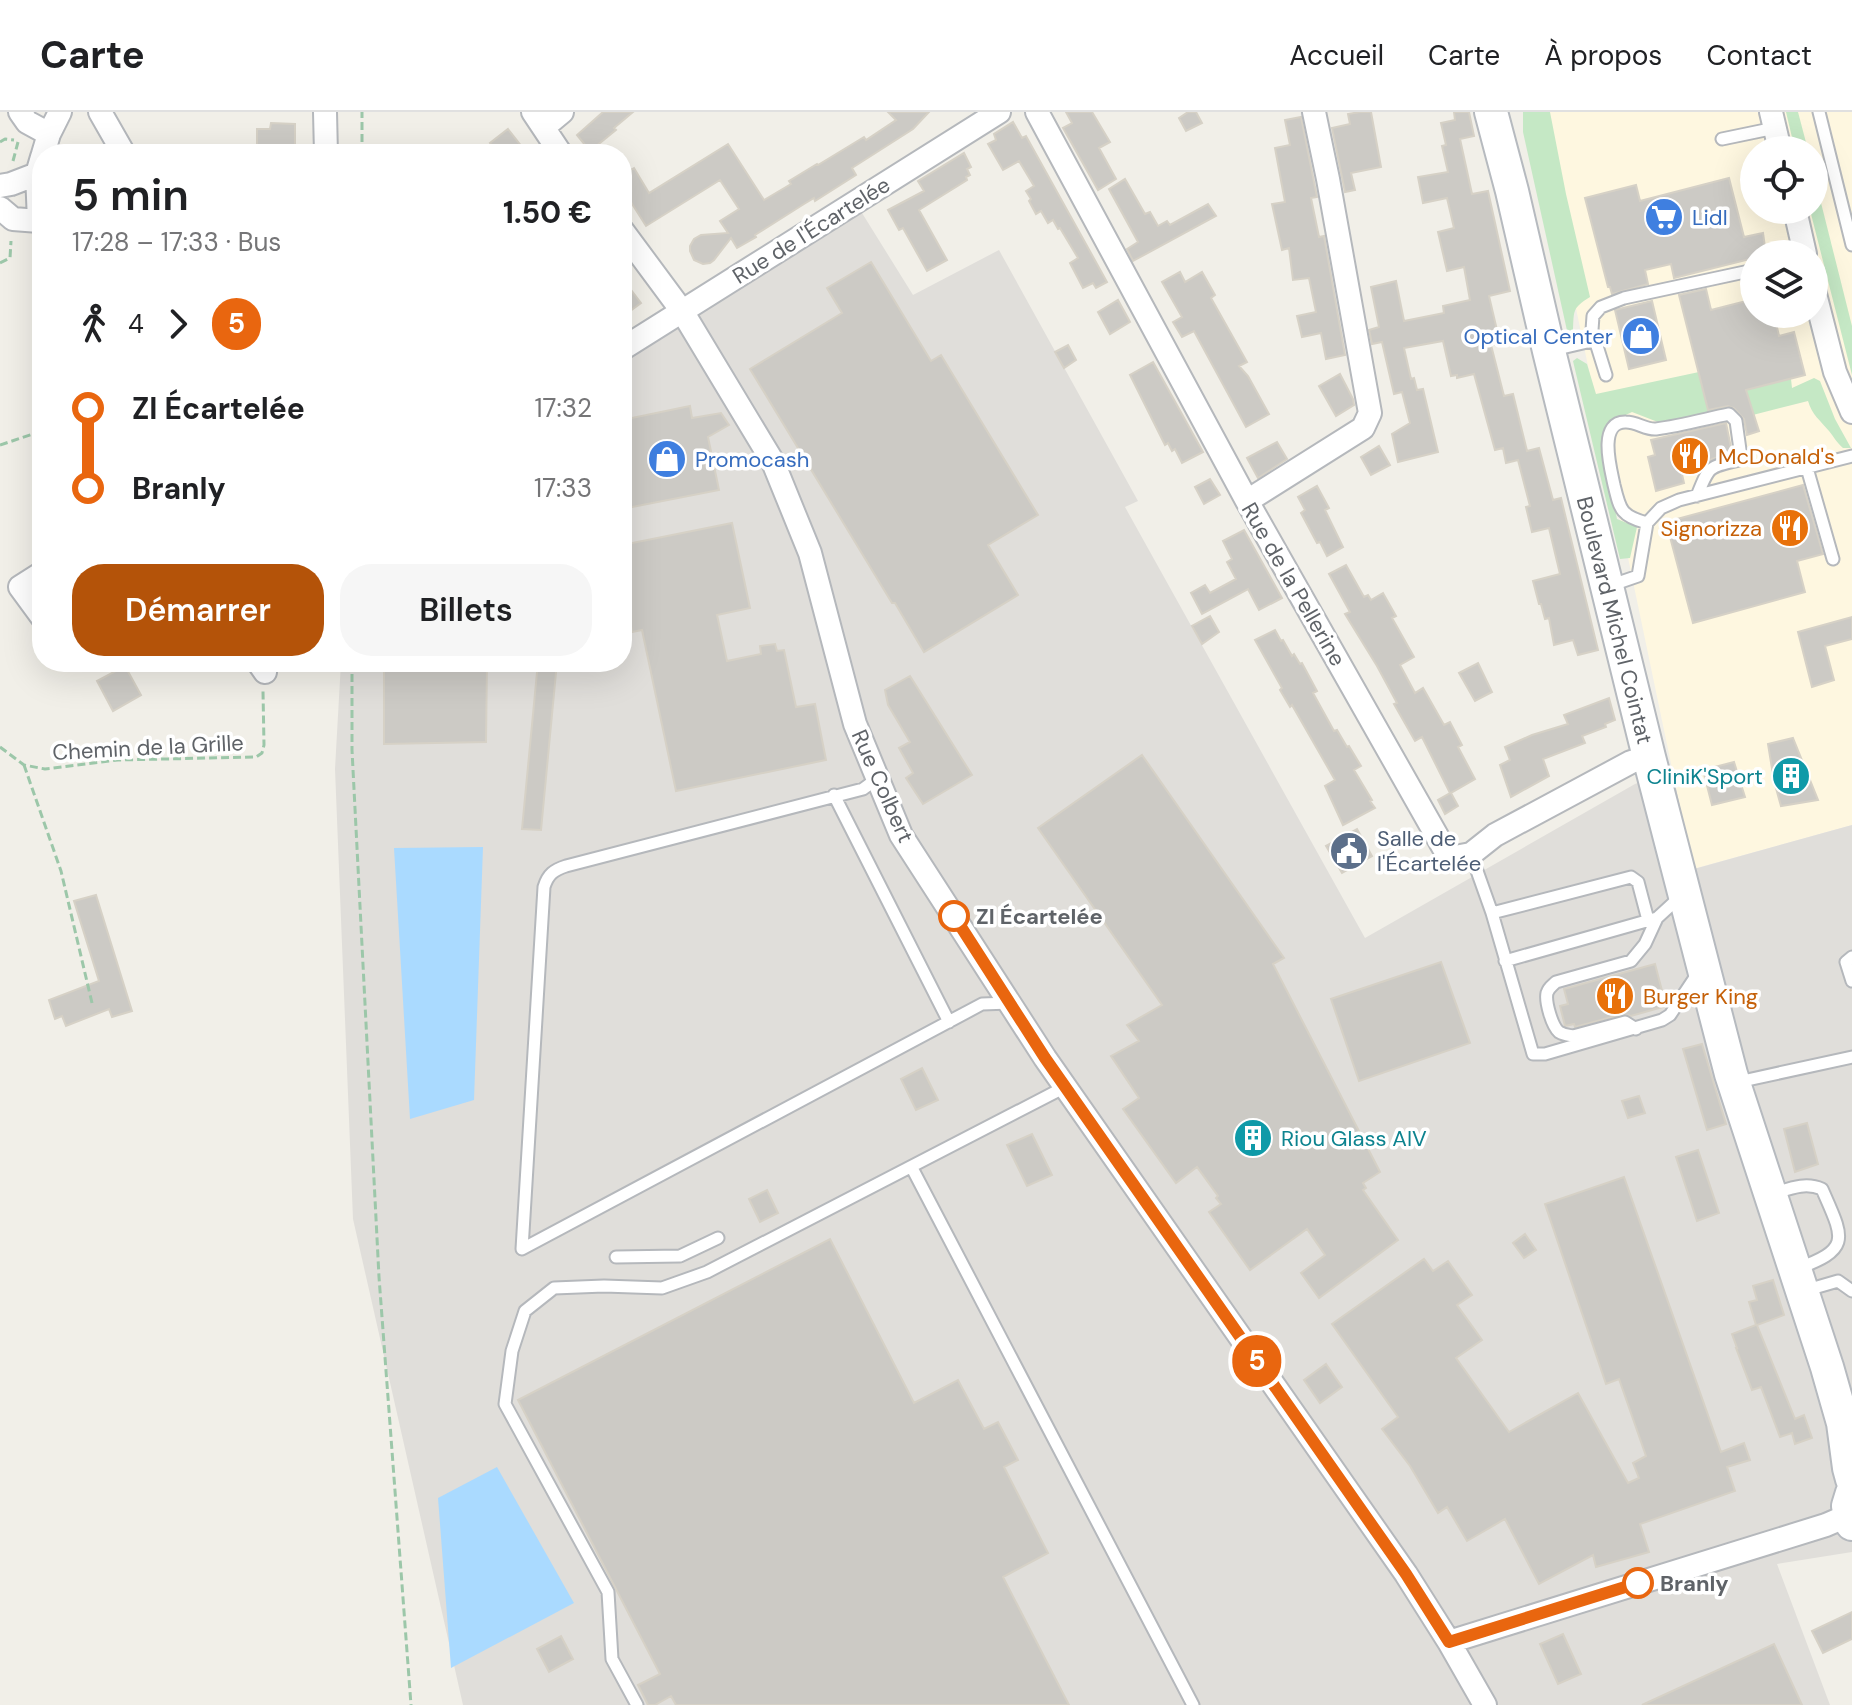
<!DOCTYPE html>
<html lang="fr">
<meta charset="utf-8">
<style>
:root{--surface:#fff;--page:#f6f6f6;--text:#202124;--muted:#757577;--line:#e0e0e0;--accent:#b45309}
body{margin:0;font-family:"DM Sans",sans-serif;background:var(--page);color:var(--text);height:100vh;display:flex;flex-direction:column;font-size:30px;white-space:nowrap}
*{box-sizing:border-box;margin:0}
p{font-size:26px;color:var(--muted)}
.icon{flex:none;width:44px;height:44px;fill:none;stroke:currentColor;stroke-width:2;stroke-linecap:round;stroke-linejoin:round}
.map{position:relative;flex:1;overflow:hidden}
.sheet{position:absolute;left:32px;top:32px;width:600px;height:528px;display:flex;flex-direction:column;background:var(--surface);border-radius:32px;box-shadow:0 8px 32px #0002}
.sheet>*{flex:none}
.badge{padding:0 16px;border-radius:26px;font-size:28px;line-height:52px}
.tools{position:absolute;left:1740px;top:24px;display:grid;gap:16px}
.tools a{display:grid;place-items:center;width:88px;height:88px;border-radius:50%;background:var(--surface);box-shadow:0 8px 32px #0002;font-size:40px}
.map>.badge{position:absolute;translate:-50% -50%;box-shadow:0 0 0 4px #fff}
.legs{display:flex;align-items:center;gap:12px;height:88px;padding:0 40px;font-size:26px}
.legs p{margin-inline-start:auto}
.overview{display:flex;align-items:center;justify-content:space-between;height:136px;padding:0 40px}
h1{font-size:44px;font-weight:600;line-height:60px}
.action{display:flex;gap:16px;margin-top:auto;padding:16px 40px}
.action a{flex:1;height:92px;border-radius:32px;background:var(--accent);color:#fff;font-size:32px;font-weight:600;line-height:92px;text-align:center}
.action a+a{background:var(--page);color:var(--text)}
ul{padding:0 40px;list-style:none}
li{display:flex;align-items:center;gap:28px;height:80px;font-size:30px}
li i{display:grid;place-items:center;width:12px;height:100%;margin:0 10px;background:currentColor}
li i::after{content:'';width:20px;height:20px;margin:-10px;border:6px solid;border-radius:50%;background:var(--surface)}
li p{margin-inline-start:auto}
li:first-child i{background:linear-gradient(#0000 50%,currentColor 0)}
li:last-child i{background:linear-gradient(currentColor 50%,#0000 0)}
header{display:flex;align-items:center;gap:48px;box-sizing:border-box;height:112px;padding:0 40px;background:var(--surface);border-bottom:2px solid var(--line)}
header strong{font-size:38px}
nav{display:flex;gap:44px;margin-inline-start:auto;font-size:28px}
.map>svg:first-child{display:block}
.commercial{fill:#fef7e0;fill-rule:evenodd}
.industrial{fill:#e0deda}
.green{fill:#c5e8c5}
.water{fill:#aadaff}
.building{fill:#cccac5;stroke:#d6d1c6;stroke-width:2}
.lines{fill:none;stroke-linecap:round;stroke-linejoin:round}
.service-casing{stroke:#b5b8bc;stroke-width:15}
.minor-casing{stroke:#b5b8bc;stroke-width:26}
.secondary-casing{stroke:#b6babf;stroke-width:36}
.path{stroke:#9cc7a9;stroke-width:3;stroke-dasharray:8 4;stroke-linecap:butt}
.service{stroke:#fff;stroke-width:11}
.minor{stroke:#fff;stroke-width:22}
.secondary{stroke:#fff;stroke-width:32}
.line-1-casing{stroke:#fff;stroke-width:18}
.line-1{stroke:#e9660f;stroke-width:12}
.stop-1-dot{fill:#fff;stroke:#e9660f;stroke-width:4}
.labels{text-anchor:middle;stroke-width:7;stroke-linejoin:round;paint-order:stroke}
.shop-label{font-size:22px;fill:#366cbe;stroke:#fff;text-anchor:start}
.street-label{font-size:22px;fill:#5f6368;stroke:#fff}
.food-label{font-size:22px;fill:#c56008;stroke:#fff;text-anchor:start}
.culture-label{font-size:22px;fill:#0d838f;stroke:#fff;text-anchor:end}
.service-label{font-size:22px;fill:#4e5e75;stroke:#fff;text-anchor:start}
.stop-label{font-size:22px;font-weight:bold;fill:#5f6368;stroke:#fff;text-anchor:start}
</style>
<header>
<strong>Carte</strong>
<nav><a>Accueil</a><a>Carte</a><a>À propos</a><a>Contact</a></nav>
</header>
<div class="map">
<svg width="1852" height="1593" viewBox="0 0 1852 1593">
<rect width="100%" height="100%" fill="#f1efe8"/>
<!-- commercial -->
<path class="commercial" d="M1535 0H1852V713L1693 757ZM1754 38H1814V98H1754ZM1754 142H1814V202H1754Z"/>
<!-- industrial -->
<path class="industrial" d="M368 34 464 41 465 42H367Z
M862 101 913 183 999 138 1138 389 1125 395 1365 826 1635 672 1672 659 1694 757 1852 713V1440L1777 1452 1830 1593H463L353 1107 335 657 341 550H622V244Z"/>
<!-- green -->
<path class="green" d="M1523 0H1550L1566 82 1590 185C1572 196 1574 199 1573 218L1568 223 1523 20Z
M1786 0H1798L1808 38H1795Z
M1814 63 1852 214V263L1810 98H1814Z
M1577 246 1587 252 1596 282 1699 260 1791 267 1792 276 1814 266 1820 269 1835 307 1851 336H1843C1837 331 1834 325 1829 319 1820 308 1812 303 1808 289L1745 305 1740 295 1672 313 1663 312 1632 300 1609 311 1602 328 1617 407 1637 415 1630 446 1620 447 1573 249Z"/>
<!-- water -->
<path class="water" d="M483 735 474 988 410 1007 394 736Z
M497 1355 574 1491 451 1556 438 1386Z"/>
<!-- building -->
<path class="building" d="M603 0H633L614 16 616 18 590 39 577 23Z
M888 0H929L913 17 852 56 856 63 815 89 814 86 804 92 755 123 756 125 737 136 731 126 714 148 710 151 703 152 694 148 690 139V134L694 127 701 123 728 121 720 109 739 97 720 68 646 114 622 76V63L634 56 649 81 728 32 764 88 791 72 789 69 817 52 818 53 864 25 866 28 896 8Z
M1066 0H1092L1110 30 1099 36 1116 67 1098 78 1063 16 1072 11Z
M1188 0H1196L1202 11 1186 19 1179 6Z
M1360 0H1371L1381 55 1351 61 1355 78 1345 80 1332 16 1350 12 1348 2Z
M1454 0H1469L1474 24 1460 27 1472 82 1488 79 1510 179 1489 184 1500 231 1491 233 1504 284 1513 282 1527 339 1539 336 1553 388 1561 386 1598 538 1578 543 1573 528 1554 533 1549 506 1545 507 1541 492H1539L1533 469 1560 462 1549 416 1532 420 1526 395 1530 394 1518 348 1506 351 1503 336 1495 338 1474 262 1457 266V263L1451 264 1443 229 1404 236 1411 267 1414 266 1417 278 1423 277 1438 340 1398 350 1392 322 1410 311 1402 280 1394 282 1382 230 1372 232 1369 218 1379 215 1371 175 1396 169 1404 209 1444 201 1443 194 1470 188 1464 155 1447 159 1438 120 1454 116 1447 86 1423 91 1418 65 1448 60 1442 34 1446 33 1441 11 1455 8Z
M1301 5 1317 85 1311 86 1319 125 1324 124 1345 243 1326 247 1321 221 1302 225 1297 204 1316 200 1309 166 1293 168 1289 136 1282 138 1272 92 1285 90 1275 36 1290 33 1285 8Z
M1013 10 1022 26 1026 24 1107 170 1096 176 1093 171 1083 176 1070 151 1078 146 1060 116 1058 117 1053 108 1048 111 1041 99 1036 102 1029 89 1031 87 1026 79 1034 74 1019 49 1003 58 988 32 996 28 994 22Z
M271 11 295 12V42H270V34L257 33V17H270Z
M508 17 522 35 520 36 524 42H498L490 31Z
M964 41 971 55 967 57 970 63 966 65 967 68 919 98 947 148 927 159 903 116 899 118 888 98 924 79 918 69Z
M1729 66 1744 125 1763 121 1766 142H1754V146L1674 166 1671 152 1645 158 1648 172 1612 182 1610 175H1608L1585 86 1636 73 1640 89Z
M1125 67 1145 102 1150 100 1158 114 1167 109 1170 113 1208 92 1216 104 1133 149 1127 137 1138 130 1109 77Z
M871 150 931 249 941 243 1038 403 988 433 1018 483 924 540 895 491H892L750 257 842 201 827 176Z
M1180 160 1185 170 1202 160 1215 183 1211 186 1247 250 1239 254 1248 264 1269 302 1246 315 1194 219 1182 225 1173 210 1182 205 1162 170Z
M622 166 641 191 622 205Z
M1706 177 1711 198 1754 187V202H1774L1779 224 1794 220 1805 263 1746 278 1759 319 1747 323 1744 307 1734 296 1728 294 1708 298 1679 183Z
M1118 188 1130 210 1110 222 1098 200Z
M1652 189 1666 248 1629 257 1615 198Z
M1068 233 1076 248 1064 256 1055 240Z
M1153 250 1203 340 1182 351 1175 337 1172 339 1168 331 1165 333 1130 263Z
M1340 262 1353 287 1354 293 1336 304 1319 274Z
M690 294 692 306 721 301 729 313 708 325 719 378 622 397V308Z
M1726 311 1732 341 1712 347 1704 352 1681 358 1684 371 1656 379 1648 345 1655 343 1651 328Z
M1277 330 1287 347 1258 366 1247 346Z
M1379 334 1390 353 1371 363 1361 345Z
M1210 367 1220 383 1204 392 1195 375Z
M1803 373 1823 442 1797 449 1805 480 1693 511 1666 410Z
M1317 374 1329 396 1325 398 1343 435 1327 444 1320 430 1317 431 1301 401 1305 398 1298 385Z
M732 411 750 496 717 503 727 549 761 542 760 534 775 532 777 539 784 538 796 595 815 592 826 648 676 679 642 518 632 520 622 468V433Z
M1244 418 1282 486 1259 498 1248 477 1202 502 1191 481 1205 473 1210 481 1236 467 1227 450 1232 447 1223 429Z
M1346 453 1364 485 1368 483 1371 488 1383 481 1396 504 1392 506 1414 545 1400 553 1415 581 1423 576 1444 613 1450 610 1462 633 1458 635 1475 667 1451 681 1458 694 1445 702 1438 688 1450 681 1422 625 1415 629 1394 592 1397 591 1377 554 1345 502 1350 500 1329 462Z
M1210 504 1219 520 1202 532 1192 514Z
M1852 505V527L1825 534 1834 568 1812 575 1798 520Z
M1275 518 1281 529 1283 528 1292 544 1294 542 1300 552 1302 551 1317 579 1313 581 1334 619 1337 618 1347 635 1349 634 1361 654 1354 658 1372 688 1370 689 1375 696 1343 713 1325 674 1335 668 1292 593 1290 595 1280 578 1282 576 1255 528Z
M384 550H487L486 630 384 632Z
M538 550H557L541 718 522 717Z
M1478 551 1492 580 1475 589 1459 561Z
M125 554 141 583 113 599 97 569Z
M910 564 972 663 923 692 906 666 913 661 899 636 910 630 888 593 885 578Z
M1609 586 1615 608 1605 612 1606 615 1582 624 1585 631 1543 647 1549 664 1511 685 1500 653 1510 648 1505 635 1532 623 1568 612 1564 603Z
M1793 626 1818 688 1781 694 1774 669 1768 632Z
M1142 643 1284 846 1273 852 1380 1060 1363 1071 1366 1076 1363 1078 1398 1128 1319 1186 1301 1161 1325 1143 1307 1117 1250 1158 1209 1100 1221 1092 1216 1086 1218 1084 1197 1055 1176 1071 1123 997 1139 986 1111 944 1139 929 1127 913 1162 893 1038 716Z
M1734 650 1745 685 1712 693 1703 658Z
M1357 717 1372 744 1342 761 1326 734Z
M96 783 132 899 112 905 109 897 66 914 62 904 55 907 49 888 99 869 74 789Z
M1441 850 1470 931 1359 969 1331 887Z
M1655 852 1666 894 1631 904 1623 902 1575 915 1574 912 1565 914 1560 894 1568 892 1564 877Z
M1702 932 1726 1012 1707 1018 1683 937Z
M922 956 938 988 916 998 901 967Z
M1639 984 1645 1001 1628 1006 1622 989Z
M1807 1011 1818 1052 1795 1060 1784 1017Z
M1032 1022 1052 1063 1027 1074 1007 1033Z
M1698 1038 1719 1101 1697 1109 1676 1045Z
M1624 1065 1721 1340 1744 1331 1750 1348 1727 1355 1735 1379 1640 1412 1649 1440 1596 1455 1593 1443 1539 1472 1505 1407 1467 1429 1447 1395 1438 1401 1410 1354 1382 1317 1398 1305 1332 1212 1424 1147 1433 1159 1448 1149 1472 1183 1457 1193 1482 1228 1456 1246 1509 1320 1578 1281 1628 1371 1639 1366 1633 1351 1646 1344 1619 1267 1606 1272 1545 1092Z
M767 1078 778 1101 760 1110 749 1087Z
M1525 1122 1536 1138 1524 1146 1513 1131Z
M830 1127 914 1291 958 1268 984 1317 998 1310 1018 1348 1004 1355 1048 1441 1003 1465 1069 1593H676L671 1584 655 1593H648L638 1573 660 1562 518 1288Z
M1773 1168 1784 1203 1757 1213 1795 1307 1804 1303 1812 1326 1795 1332 1792 1321 1780 1325 1761 1275 1752 1278 1736 1236H1737L1732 1222 1756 1213 1749 1190 1757 1188 1753 1174Z
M1326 1252 1342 1275 1320 1291 1304 1268Z
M1852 1500V1527L1823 1541 1812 1519Z
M1563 1522 1581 1562 1558 1572 1540 1532Z
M561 1524 573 1547 549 1560 537 1537Z
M1774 1532 1802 1593H1642Z"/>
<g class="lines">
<!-- service casing -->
<g class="service-casing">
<path id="service" d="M1819 0 1852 133
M1722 27 1775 16
M1553 238 1596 228
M1606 263 1592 218 1593 204 1601 195 1624 186 1754 158
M1807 356 1833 447
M1647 411C1621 404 1620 398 1614 373 1611 358 1597 309 1626 310 1637 310 1646 318 1656 317 1680 314 1705 307 1729 302L1736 309 1741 345 1739 348C1708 355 1709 354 1697 384
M1609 474 1638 464 1647 411 1661 396 1679 388 1852 344
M878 666 863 677 566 754C554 758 548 762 544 775L522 1137 982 892 1010 891
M834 683 949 910
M1471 742 1492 801 1533 942H1545L1662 908 1670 903 1698 861
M1492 801 1631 765 1638 770 1648 808
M1852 845 1846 850 1852 869
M1505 849 1657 806 1681 784
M1636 917 1625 910 1573 924C1567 923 1564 923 1559 920 1552 914 1545 890 1547 881 1549 875 1552 874 1556 870L1631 849 1645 832 1657 806
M1738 970 1852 945
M912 1056 1193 1593
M1775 1081C1791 1076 1806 1070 1822 1077 1844 1127 1852 1137 1796 1157
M616 1145 680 1144 718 1126
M1807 1178 1838 1169 1852 1179
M637 1593 612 1547 608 1480 505 1292 512 1239 525 1199 554 1176 604 1174 662 1176 707 1160 1065 975"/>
</g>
<!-- minor casing -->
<g class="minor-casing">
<path id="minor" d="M20 0 27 10 49 22
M100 0 124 42
M325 0 326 42
M533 0 561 42
M1037 0 1247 389 1446 740 1455 745 1471 742 1495 723 1631 650 1649 645
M1771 0 1780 38
M544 15 562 0
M43 42 49 22 60 0
M42 45 37 62 39 109 42 114
M0 74 11 72 37 62
M0 96 13 107 39 109
M1795 98 1805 142
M622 118 682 199 773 350 810 441 855 612 901 723 1045 946 1406 1462 1449 1530 1485 1593
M1814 178 1835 260 1852 300
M622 237 999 0
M1247 389 1363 316 1370 301 1328 67 1314 0
M42 461 20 475 42 505
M258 550 265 560
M1449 1530 1826 1413 1849 1403"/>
</g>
<!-- secondary casing -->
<g class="secondary-casing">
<path id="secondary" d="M1491 0 1512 79 1549 239 1649 645 1731 962 1827 1255 1843 1311 1849 1356 1852 1367
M1852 1381 1848 1394 1852 1412"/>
</g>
<!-- path -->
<path class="path" d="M0 30 5 27 14 28
M362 42V0
M13 49 18 30
M0 151 10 146 11 129
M0 333 42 319
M352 550V638L379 1165 411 1593
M0 635 24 653 45 657 118 648 256 645 262 641 264 633 263 579
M24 653 61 759 92 891"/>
<!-- service -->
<use href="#service" class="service"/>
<!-- minor -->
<use href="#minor" class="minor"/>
<!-- secondary -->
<use href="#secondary" class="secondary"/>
</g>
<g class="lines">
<!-- line-1 casing -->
<g class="line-1-casing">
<path id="line-1" d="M954 804 1045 946 1406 1462 1449 1530 1638 1471"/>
</g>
<!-- line-1 -->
<use href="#line-1" class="line-1"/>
</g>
<!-- icons -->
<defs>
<g id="supermarket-disc" transform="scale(2)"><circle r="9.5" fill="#3f7fe0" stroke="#fff"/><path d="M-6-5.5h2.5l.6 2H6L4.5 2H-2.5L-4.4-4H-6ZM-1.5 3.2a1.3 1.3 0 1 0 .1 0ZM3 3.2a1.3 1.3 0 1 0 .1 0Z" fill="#fff"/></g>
<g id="shop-disc" transform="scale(2)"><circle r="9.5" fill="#3f7fe0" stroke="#fff"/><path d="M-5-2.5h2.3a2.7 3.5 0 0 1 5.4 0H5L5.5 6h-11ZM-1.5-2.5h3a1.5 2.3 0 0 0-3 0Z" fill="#fff"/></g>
<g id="restaurant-disc" transform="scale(2)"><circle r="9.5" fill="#e8710a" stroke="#fff"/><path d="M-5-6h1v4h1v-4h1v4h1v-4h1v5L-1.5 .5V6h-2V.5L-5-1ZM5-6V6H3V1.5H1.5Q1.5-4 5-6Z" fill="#fff"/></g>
<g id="building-disc" transform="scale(2)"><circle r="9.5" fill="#0f9aa8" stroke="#fff"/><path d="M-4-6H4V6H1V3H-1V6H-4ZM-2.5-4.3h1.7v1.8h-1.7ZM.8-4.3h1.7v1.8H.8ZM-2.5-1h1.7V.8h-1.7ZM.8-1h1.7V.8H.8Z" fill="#fff"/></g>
<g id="civic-disc" transform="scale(2)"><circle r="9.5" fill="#5c6f8a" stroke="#fff"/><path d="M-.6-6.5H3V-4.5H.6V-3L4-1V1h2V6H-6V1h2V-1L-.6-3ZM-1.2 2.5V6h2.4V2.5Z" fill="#fff"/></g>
</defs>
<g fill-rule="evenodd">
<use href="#supermarket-disc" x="1664" y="105"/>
<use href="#shop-disc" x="1641" y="224"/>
<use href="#restaurant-disc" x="1690" y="344"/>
<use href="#shop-disc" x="667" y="347"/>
<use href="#restaurant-disc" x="1790" y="416"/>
<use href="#building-disc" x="1791" y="664"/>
<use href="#civic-disc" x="1349" y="739"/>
<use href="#restaurant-disc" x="1615" y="884"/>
<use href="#building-disc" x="1253" y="1026"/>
</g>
<!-- markers -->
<g class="stop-1-dot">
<circle cx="954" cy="804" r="14"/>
<circle cx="1638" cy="1471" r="14"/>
</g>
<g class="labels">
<!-- shop labels -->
<g class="shop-label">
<text x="1692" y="113">Lidl</text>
<text x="1613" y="232" text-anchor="end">Optical Center</text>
<text x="695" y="355">Promocash</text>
</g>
<!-- street labels -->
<g class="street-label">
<text transform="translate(811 118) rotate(-32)" y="8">Rue de l'Écartelée</text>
<text transform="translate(1294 472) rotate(60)" y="8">Rue de la Pellerine</text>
<text transform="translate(1615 508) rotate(76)" y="8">Boulevard Michel Cointat</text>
<text transform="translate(148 635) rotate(-3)" y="8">Chemin de la Grille</text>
<text transform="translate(883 674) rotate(66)" y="8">Rue Colbert</text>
</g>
<!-- food labels -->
<g class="food-label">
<text x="1718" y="352">McDonald's</text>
<text x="1762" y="424" text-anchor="end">Signorizza</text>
<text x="1643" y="892">Burger King</text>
</g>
<!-- culture labels -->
<g class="culture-label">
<text x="1763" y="672">CliniK'Sport</text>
<text x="1281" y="1034" text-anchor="start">Riou Glass AIV</text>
</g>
<!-- service labels -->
<g class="service-label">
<text x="1377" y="734">Salle de<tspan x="1377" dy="25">l'Écartelée</tspan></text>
</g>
<!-- stop labels -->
<g class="stop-label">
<text x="976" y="812">ZI Écartelée</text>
<text x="1660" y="1479">Branly</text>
</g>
</g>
</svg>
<div class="tools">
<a><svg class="icon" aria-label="locate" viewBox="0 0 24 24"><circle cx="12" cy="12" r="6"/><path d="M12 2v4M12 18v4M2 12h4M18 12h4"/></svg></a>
<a><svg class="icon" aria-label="layers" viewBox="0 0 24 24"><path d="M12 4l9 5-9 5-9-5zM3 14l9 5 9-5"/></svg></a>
</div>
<b class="badge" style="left:1257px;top:1249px;background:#e9660f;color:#fff">5</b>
<section class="sheet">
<div class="overview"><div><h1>5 min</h1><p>17:28 – 17:33 · Bus</p></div><b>1.50 €</b></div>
<div class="legs"><svg class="icon" aria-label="walk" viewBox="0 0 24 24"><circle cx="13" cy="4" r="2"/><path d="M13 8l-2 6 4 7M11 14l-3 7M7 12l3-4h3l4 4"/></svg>4<svg class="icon" aria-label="forward" viewBox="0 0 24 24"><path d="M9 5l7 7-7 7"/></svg><b class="badge" style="background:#e9660f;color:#fff">5</b></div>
<ul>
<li><i style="color:#e9660f"></i><b>ZI Écartelée</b><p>17:32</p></li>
<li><i style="color:#e9660f"></i><b>Branly</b><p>17:33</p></li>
</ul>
<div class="action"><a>Démarrer</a><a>Billets</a></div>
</section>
</div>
